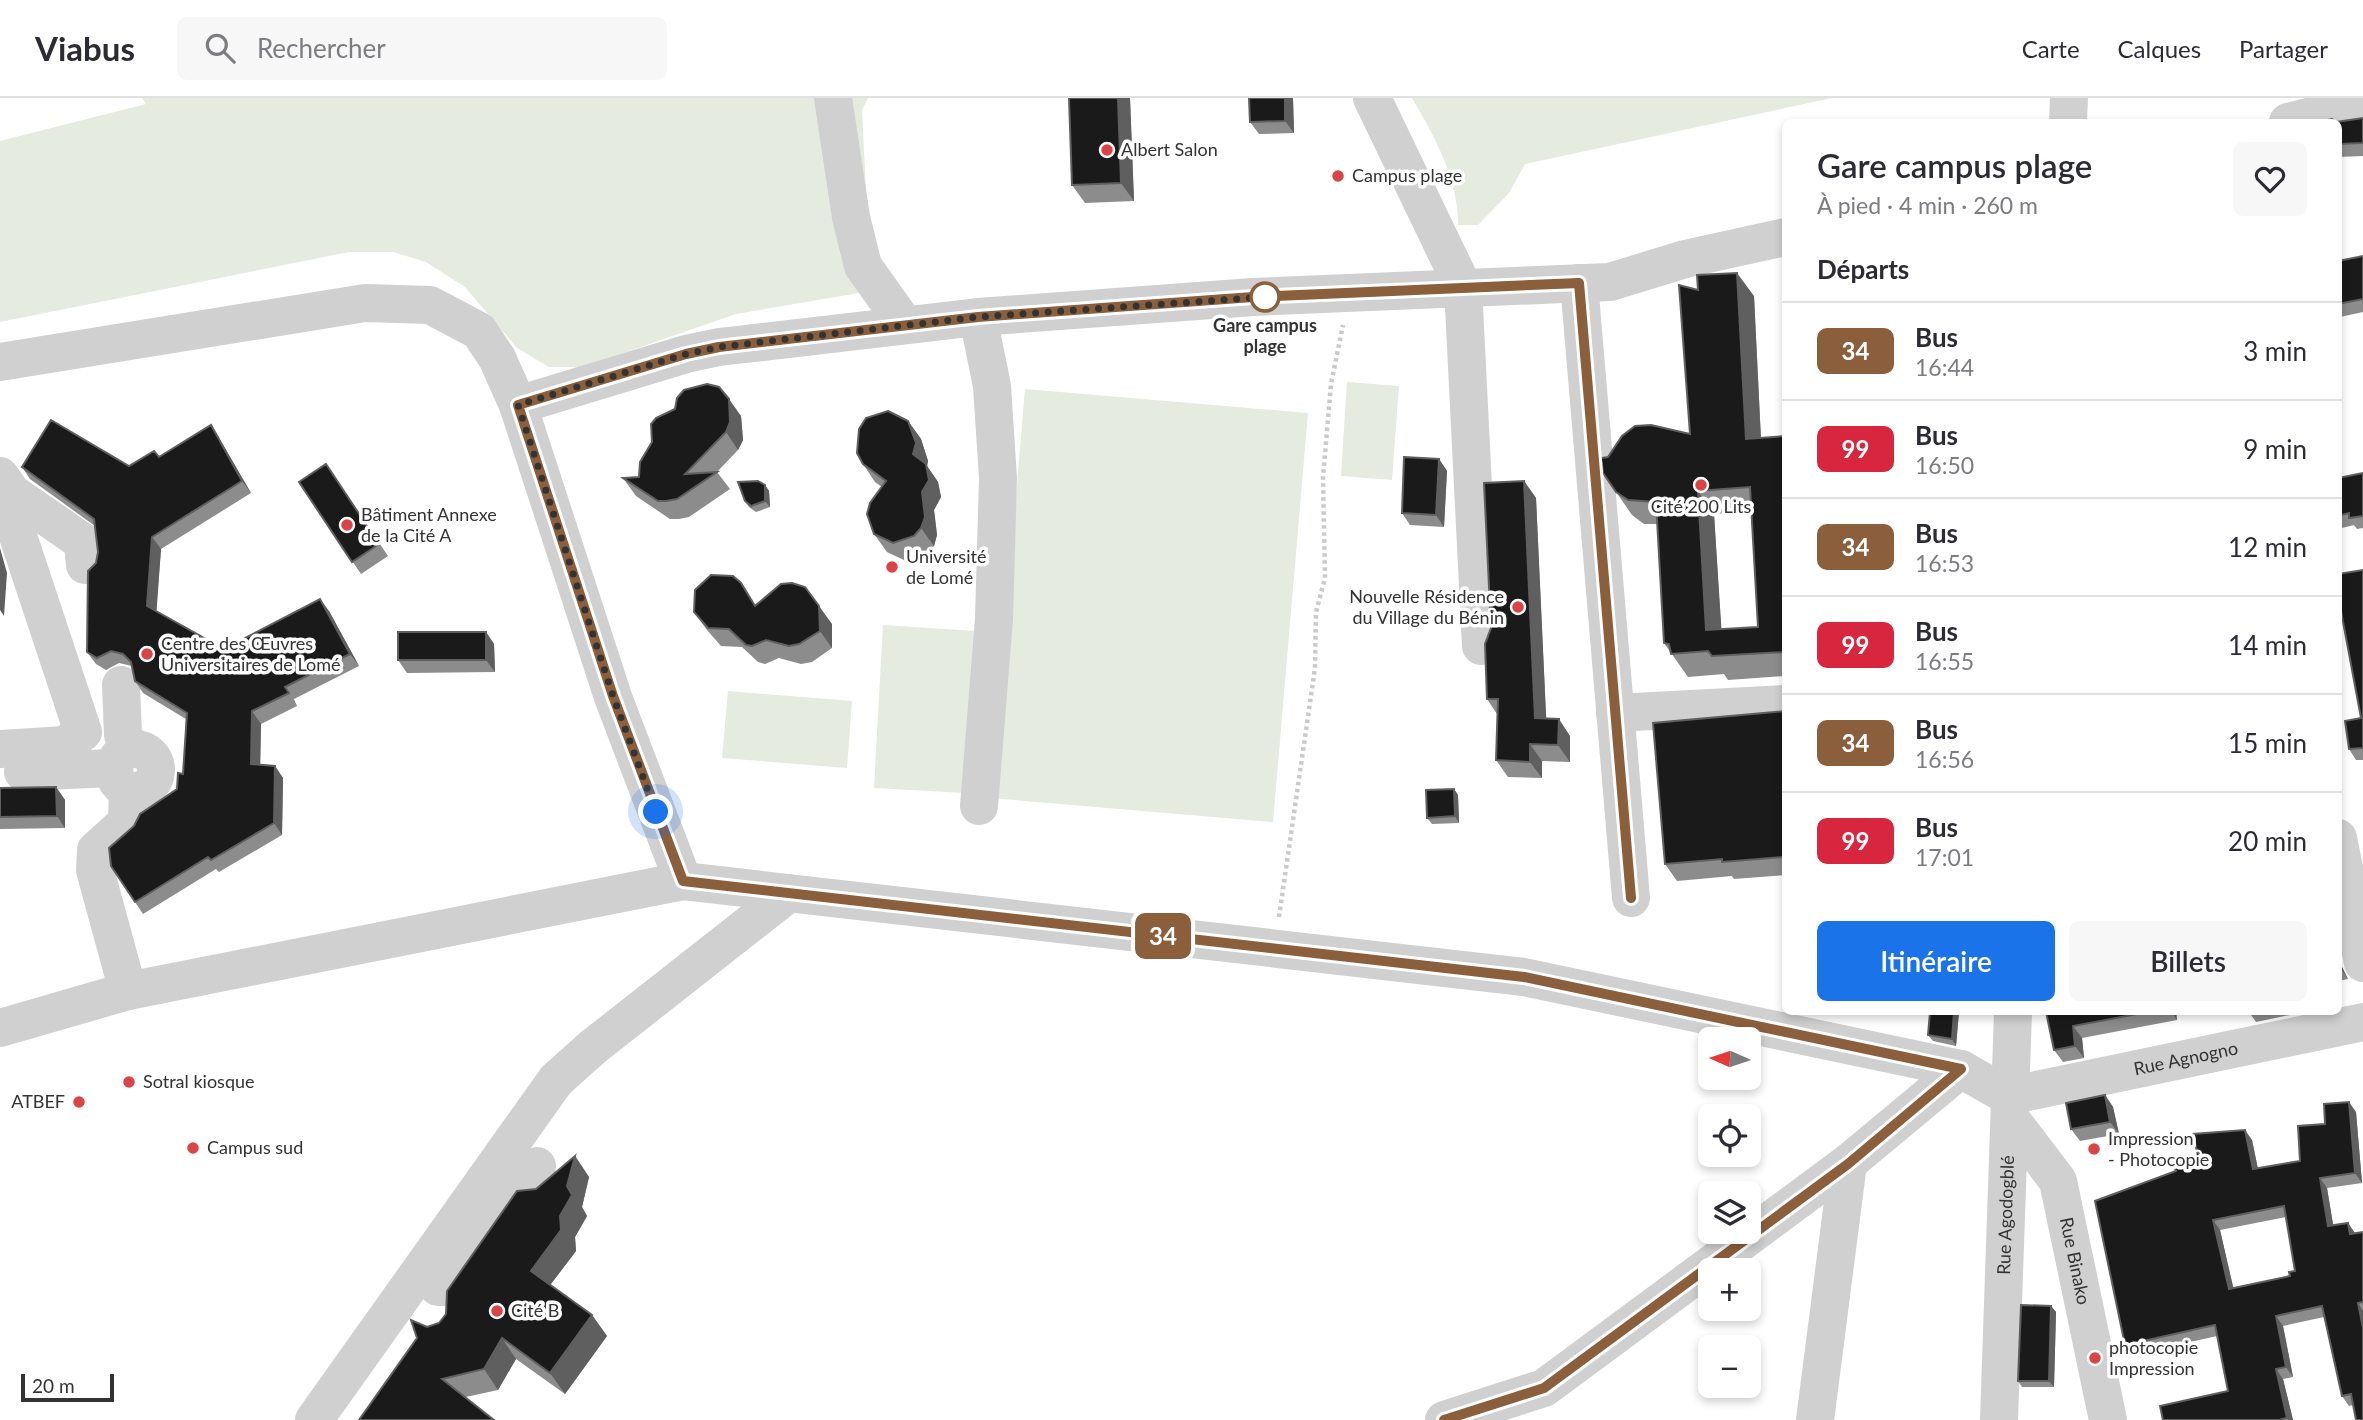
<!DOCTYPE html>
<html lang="fr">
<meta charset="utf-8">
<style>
:root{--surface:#fff;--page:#f7f7f7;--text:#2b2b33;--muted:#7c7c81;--line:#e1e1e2;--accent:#1a73e8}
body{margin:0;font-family:Lato,sans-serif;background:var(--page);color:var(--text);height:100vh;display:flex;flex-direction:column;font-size:26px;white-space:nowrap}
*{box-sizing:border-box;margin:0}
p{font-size:23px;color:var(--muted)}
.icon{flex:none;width:38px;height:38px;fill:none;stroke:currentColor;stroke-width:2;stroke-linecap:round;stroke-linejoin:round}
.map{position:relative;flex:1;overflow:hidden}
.details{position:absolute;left:1782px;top:21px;width:560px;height:896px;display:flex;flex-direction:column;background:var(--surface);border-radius:10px;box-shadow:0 4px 10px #0003}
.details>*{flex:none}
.badge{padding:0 14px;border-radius:10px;font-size:24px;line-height:46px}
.needle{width:46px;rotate:273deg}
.controls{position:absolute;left:1698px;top:929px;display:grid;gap:14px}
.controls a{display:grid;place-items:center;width:63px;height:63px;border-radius:10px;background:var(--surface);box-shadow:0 4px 10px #0003;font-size:35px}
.scale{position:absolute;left:21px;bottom:18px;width:93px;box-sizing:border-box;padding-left:7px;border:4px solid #333;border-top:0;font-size:19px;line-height:24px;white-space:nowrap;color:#333;-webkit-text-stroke:5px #fff;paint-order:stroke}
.you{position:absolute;width:35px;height:35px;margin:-18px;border:5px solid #fff;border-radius:50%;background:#1a73e8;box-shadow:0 0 0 10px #1a73e833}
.map>.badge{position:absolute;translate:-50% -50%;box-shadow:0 0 0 4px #fff}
h2{padding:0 35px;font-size:26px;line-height:63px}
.round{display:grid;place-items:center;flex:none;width:74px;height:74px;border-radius:10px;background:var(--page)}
.head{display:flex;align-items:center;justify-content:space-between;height:119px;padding:0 35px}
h1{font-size:33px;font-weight:600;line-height:52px}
.button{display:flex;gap:14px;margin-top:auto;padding:14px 35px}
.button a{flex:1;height:80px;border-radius:10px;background:var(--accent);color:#fff;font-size:28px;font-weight:600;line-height:80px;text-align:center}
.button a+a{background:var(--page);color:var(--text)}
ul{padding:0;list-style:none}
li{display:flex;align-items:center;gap:21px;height:98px;padding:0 35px;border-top:2px solid var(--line)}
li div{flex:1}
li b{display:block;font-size:26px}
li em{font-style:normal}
li .badge{min-width:77px;font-weight:700;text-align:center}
header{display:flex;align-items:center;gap:42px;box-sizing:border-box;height:98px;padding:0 35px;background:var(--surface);border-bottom:2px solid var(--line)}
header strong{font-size:33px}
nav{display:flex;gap:38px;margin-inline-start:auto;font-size:24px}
.search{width:490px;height:63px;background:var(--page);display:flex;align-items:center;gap:18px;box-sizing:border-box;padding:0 24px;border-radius:10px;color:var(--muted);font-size:26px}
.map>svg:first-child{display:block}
.green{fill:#e5ebdf}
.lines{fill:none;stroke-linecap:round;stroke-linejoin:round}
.path{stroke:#cacaca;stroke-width:4.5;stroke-dasharray:3.5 3.5;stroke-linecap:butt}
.minor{stroke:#d0d0d0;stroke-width:38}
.wall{fill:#8c8c8c;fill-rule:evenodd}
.shaded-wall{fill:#5f5f5f}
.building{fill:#1a1a1a;stroke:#5f5f5f;stroke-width:2;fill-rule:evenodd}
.line-casing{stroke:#fff;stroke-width:16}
.line{stroke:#8b5e3c;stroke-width:10}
.walk{stroke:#333;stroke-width:7;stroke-dasharray:0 12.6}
.poi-dot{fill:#da4446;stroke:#fff;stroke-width:2.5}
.stop-dot{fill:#fff;stroke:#8b5e3c;stroke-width:3.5}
.labels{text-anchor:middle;stroke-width:7;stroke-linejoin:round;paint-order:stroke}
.poi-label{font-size:18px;fill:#333;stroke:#fff;text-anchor:start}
.stop-label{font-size:18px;font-weight:bold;fill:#333;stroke:#fff}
.street-label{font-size:18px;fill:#333;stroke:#fff}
</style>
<header>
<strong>Viabus</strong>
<div class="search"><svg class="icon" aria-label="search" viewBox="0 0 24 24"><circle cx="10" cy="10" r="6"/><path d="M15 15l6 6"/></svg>Rechercher</div>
<nav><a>Carte</a><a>Calques</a><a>Partager</a></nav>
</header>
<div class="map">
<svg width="2363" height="1322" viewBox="0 0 2363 1322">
<rect width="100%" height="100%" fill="#fff"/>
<!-- green -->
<path class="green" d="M142 0H868L862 12 871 193 736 216 583 269H549L517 250 465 189 426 164 393 154H349L0 224V43L146 6Z
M1412 0H2004H1832L1525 66 1509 95 1478 127H1458C1459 83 1434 37 1412 0Z
M1347 284 1399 288 1392 382 1341 378Z
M1025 291 1308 315 1273 724 991 700Z
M883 527 975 533 965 695 874 690Z
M728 593 852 603 847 670 722 660Z"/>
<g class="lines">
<!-- path -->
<path class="path" d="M1279 819 1315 570 1316 514 1325 480 1323 379 1331 286 1343 227"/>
<!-- minor -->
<g class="minor">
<path d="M833 0 851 119 863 168 905 227"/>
<path d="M1372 0 1463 189 1481 548"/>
<path d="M2068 24 2069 0"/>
<path d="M2288 24 2363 5"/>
<path d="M1579 185 1631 800"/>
<path d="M978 219 992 288 998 380 994 521 979 708"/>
<path d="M0 264 365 205 430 207 479 233 497 260 518 307 613 599 683 783"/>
<path d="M518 307 686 256 719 249 978 219 1253 199 1610 184 1685 161 1785 139"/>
<path d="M0 378 12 395 83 444 85 467"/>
<path d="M121 587 123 637 131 650"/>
<path d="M1615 615 1785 606"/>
<circle cx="135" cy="672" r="21"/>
<path d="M0 651 65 647 83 634 12 420"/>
<path d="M23 674 113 670"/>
<path d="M2338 740 2363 865"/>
<path d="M128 893 95 772 96 752 127 724 128 693"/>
<path id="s1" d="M0 930 128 893 683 783 1524 879 1961 971 2008 998 2363 924"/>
<path id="s2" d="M2010 1020 2058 1083 2108 1322"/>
<path d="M438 1189H446L452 1183 537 1068"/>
<path d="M314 1322 556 982 593 949 789 795"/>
<path d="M1444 1322 1544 1290 1848 1065 1961 971"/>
<path d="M1815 1322 1848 1065"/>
<path id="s3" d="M1999 1322 2013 914"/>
</g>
</g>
<!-- wall -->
<path class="wall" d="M1069 0H1130L1134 103 1085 105 1072 87Z
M1293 0 1294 35 1259 36 1250 24Z
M2363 20V58L2338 59V24Z
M2363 158V214L2340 219 2338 216V163Z
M1698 192 1754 198 1761 340 1785 338V578L1728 582 1724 576 1688 579 1664 545 1658 426H1644L1632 417 1603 375 1608 359 1690 336ZM1751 413 1758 529 1721 531 1714 416Z
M675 311 741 318 743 342 738 352 717 374 730 391 689 419 679 421H670L636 398 623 380 639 379Z
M908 323 921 341 928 363 927 368 938 384 941 399 934 412 937 437 934 448 926 456 906 463 887 454 874 436 882 389 875 384 863 366Z
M211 327 219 340 251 395 161 451 156 513 224 551 329 513 359 568 294 601 297 608 261 626 260 667 275 668 283 680 282 737 219 774 216 771 143 816 111 768 177 691 183 676 186 621 143 595 135 583 132 568 119 565 106 572 96 566 87 554 96 465 98 454 95 428 30 381 22 369 129 368 159 359Z
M1439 361 1447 373 1444 429 1410 427 1402 415Z
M326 366 388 458 361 476 299 384Z
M2363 375V430L2357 431 2354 427 2338 431V380Z
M1524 383 1536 400 1546 620 1570 638V664L1542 663V680L1508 679 1496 662 1497 616 1487 601 1491 530Z
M765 387 769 393 770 409 756 414 749 409 745 403Z
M2363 472V662H2356L2349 651 2361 620Z
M756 507 832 526V550L812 564 801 566 779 560 765 566 758 564 742 549 721 548 707 532 694 514Z
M486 534 494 546 495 574 407 575 398 562Z
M1785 613V777L1734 781 1732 778 1677 783 1665 766Z
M56 689 65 702V730L0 731V690Z
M1454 691 1458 697 1459 725 1432 726 1427 720Z
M2338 852 2342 869 2348 881 2338 883Z
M1930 914H1959L1956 948 1933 943 1928 937Z
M2046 914H2176L2177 922 2082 940 2084 960 2063 964 2054 952Z
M2249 914H2304L2256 924Z
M2105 997 2113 1009 2119 1036 2080 1043 2071 1031Z
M2356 1014 2362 1085 2327 1090 2333 1127 2355 1135 2363 1134V1322L2353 1307 2349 1308 2342 1298 2324 1219 2283 1228 2293 1279 2283 1281 2293 1322H2163L2228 1293 2217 1238 2132 1257 2125 1247 2176 1073 2252 1042 2258 1071 2300 1063 2325 1026ZM2286 1119 2295 1173 2290 1178 2233 1190 2220 1132Z
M575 1058 589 1079 582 1109 587 1118 575 1139 576 1153 550 1187 592 1217 607 1238 565 1296 516 1261 498 1292 359 1322 427 1229 439 1225 446 1216 536 1091Z
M2051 1208 2056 1214 2054 1289H2022L2018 1283Z"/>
<!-- shaded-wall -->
<path class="shaded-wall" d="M1118 0H1130L1134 103 1121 85Z
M1285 0H1293L1294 35 1285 23Z
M1737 175 1754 198 1762 364 1746 341Z
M729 301 741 318 743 342 738 352 726 334Z
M908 323 921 341 928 363 927 368 938 384 941 399 934 412 937 437 934 448 921 430Z
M211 327 219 340 251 395 242 383Z
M1439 361 1447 373 1444 429 1436 417Z
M1524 383 1536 400 1547 637 1535 620Z
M765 387 769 393 770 409 765 403Z
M1698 393 1714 416 1723 555 1706 532Z
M152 439 161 451 156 521 147 508Z
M0 450 7 475 4 518 0 512Z
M320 501 329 513 359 568 350 556Z
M819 508 832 526V550L820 533Z
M486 534 494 546 495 574 486 562Z
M252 613 261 626 260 679 251 666Z
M1559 621 1570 638V664L1558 647Z
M1530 646 1542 663V680L1530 664Z
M275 668 283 680 282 737 274 725Z
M56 689 65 702V730L57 718Z
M1454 691 1458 697 1459 725 1455 718Z
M2338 852 2342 869 2348 881 2338 866Z
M1954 914H1959L1956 948 1952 941Z
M2172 914H2176L2177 922Z
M2073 928 2082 940 2084 960 2075 948Z
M2105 997 2113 1009 2119 1036 2110 1024Z
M2349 1004 2356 1014 2362 1085 2355 1075Z
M2245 1032 2252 1042 2260 1081 2253 1071Z
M575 1058 589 1079 582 1109 587 1118 575 1139 576 1153 545 1194 531 1173 567 1088Z
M2320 1080 2327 1090 2335 1138 2328 1128Z
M2213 1122 2220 1132 2236 1201 2229 1191Z
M2348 1125 2355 1135 2350 1136Z
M2358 1205 2363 1213V1230Z
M2051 1208 2056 1214 2054 1289 2049 1283Z
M592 1217 607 1238 565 1296 550 1275Z
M2276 1218 2283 1228 2293 1279 2286 1269Z
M502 1240 516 1261 498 1292 484 1271Z
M2276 1271 2283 1281 2293 1322H2289L2287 1320Z"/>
<!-- building -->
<path class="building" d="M1069 0H1118L1121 85 1072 87Z
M1249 0H1285V23L1250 24Z
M2363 20V45L2338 46V24H2336Z
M2332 21 2335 24H2318Z
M2363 158V201L2338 206V163Z
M1737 175 1746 341 1785 338V554L1712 558 1708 553 1671 556 1669 546 1664 545 1656 404 1628 402 1616 394 1603 375 1601 360 1608 359 1622 338 1635 328 1651 327 1690 336 1679 187 1698 192 1697 177ZM1750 389 1758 529 1706 532 1698 393Z
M707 286 719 289 729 301 730 324 726 334 685 376 717 374 677 401 666 403H658L623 380 639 379 640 364 652 344 651 326 656 320 675 311 677 300 684 292Z
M888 313 908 323 916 345 913 356 926 366 929 382 922 394 925 419 921 430 914 438 893 445 874 436 867 416 870 405 886 383 863 366 857 355 859 331 866 320Z
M51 322 129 368 154 353 159 359 211 327 242 383 152 439 147 508 224 551 320 501 350 556 285 589 289 595 252 613 251 666 275 668 274 725 211 762 208 759 135 804 111 768 109 750 134 728 140 716 177 691 178 675 183 676 187 615 135 583 131 564 123 556 111 553 97 560 87 554 88 473 96 465 98 454 94 421 22 369Z
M1404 359 1439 361 1436 417 1402 415Z
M326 366 379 446 352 464 299 384Z
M2363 375V418L2349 420V415L2338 418V380Z
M758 383 765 387V403L751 408 745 403 738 384Z
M1524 383 1535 620 1559 621 1558 647 1530 646V664L1496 662 1498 601H1487L1485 546 1491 530 1484 385Z
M2363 472V650L2349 651 2345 623 2361 620 2338 497V476Z
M711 477 733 478 741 485 755 508 781 486 792 485 805 489 819 508 820 533 799 546 789 548 766 542 752 548 746 547 729 531 708 530 694 514 695 492Z
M398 534H486V562H398Z
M1785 613V763H1784L1783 759 1722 764V761L1665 766 1653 625Z
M56 689 57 718 0 719V690Z
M1454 691 1455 718 1427 720 1426 692Z
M1930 914H1954L1952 941 1928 937Z
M2046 914H2148L2073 928 2075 948 2054 952Z
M2105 997 2110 1024 2071 1031 2066 1005Z
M2349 1004 2355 1075 2320 1080 2328 1128 2348 1125 2350 1136 2363 1134V1204L2358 1205 2363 1230V1322H2356L2351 1296 2342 1298 2322 1208 2276 1218 2286 1269 2276 1271 2287 1320 2282 1321 2283 1322H2163L2160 1308 2228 1293 2215 1227 2125 1247 2095 1103 2176 1073 2173 1066 2198 1058 2193 1036 2245 1032 2253 1071 2300 1063 2298 1028 2325 1026 2324 1006ZM2284 1108 2295 1173 2289 1174 2290 1178 2229 1191 2213 1122Z
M575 1058 567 1088 572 1097 560 1118 561 1132 531 1173 592 1217 550 1275 502 1240 484 1271 442 1281 494 1322H359L417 1240 411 1222 427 1229 439 1225 446 1216 447 1193 517 1093 536 1091Z
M2021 1207 2051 1208 2049 1283H2018Z"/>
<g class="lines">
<!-- line casing -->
<g class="line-casing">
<path id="line" d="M1444 1322 1544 1290 1848 1066 1961 971 1524 879 683 783 613 598 518 307 686 256 719 249 978 219 1253 199 1579 185 1631 800"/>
</g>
<!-- line -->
<use href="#line" class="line"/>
<!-- walk -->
<path class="walk" d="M656 714 613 598 518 307 686 256 719 249 978 219 1265 199"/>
</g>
<!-- markers -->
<g class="poi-dot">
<circle cx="1107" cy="52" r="7"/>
<circle cx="1338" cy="78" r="7"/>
<circle cx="1701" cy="387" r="7"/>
<circle cx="347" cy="427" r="7"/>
<circle cx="892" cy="469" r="7"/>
<circle cx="1518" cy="509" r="7"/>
<circle cx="147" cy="556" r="7"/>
<circle cx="129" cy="984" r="7"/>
<circle cx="79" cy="1004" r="7"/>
<circle cx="193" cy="1050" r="7"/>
<circle cx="2094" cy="1051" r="7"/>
<circle cx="497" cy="1213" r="7"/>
<circle cx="2095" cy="1260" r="7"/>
</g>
<circle class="stop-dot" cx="1265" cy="199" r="14"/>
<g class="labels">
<!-- poi labels -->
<g class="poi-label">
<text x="1121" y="58">Albert Salon</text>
<text x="1352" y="84">Campus plage</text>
<text x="1701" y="415" text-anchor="middle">Cité 200 Lits</text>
<text x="361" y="423">Bâtiment Annexe<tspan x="361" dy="21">de la Cité A</tspan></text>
<text x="906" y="465">Université<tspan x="906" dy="21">de Lomé</tspan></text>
<text x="1504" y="505" text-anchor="end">Nouvelle Résidence<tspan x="1504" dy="21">du Village du Bénin</tspan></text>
<text x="161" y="552">Centre des Œuvres<tspan x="161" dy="21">Universitaires de Lomé</tspan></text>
<text x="143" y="990">Sotral kiosque</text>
<text x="65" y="1010" text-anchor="end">ATBEF</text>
<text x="2108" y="1047">Impression<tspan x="2108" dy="21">- Photocopie</tspan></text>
<text x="207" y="1056">Campus sud</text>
<text x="511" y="1219">Cité B</text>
<text x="2109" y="1256">photocopie<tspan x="2109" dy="21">Impression</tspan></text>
</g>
<!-- stop labels -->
<g class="stop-label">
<text x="1265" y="234">Gare campus<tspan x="1265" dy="21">plage</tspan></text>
</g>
<!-- street labels -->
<g class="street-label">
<text dy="6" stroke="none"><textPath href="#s1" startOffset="2228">Rue Agnogno</textPath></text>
<text dy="6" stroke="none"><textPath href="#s3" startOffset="205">Rue Agodogblé</textPath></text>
<text dy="6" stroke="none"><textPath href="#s2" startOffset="161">Rue Binako</textPath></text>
</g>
</g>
</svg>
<div class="controls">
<a><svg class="needle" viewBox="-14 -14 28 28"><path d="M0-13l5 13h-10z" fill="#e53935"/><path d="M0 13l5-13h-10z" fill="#7c7c81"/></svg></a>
<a><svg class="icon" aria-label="locate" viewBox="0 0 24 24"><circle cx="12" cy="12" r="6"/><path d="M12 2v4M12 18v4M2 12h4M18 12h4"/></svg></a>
<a><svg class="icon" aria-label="layers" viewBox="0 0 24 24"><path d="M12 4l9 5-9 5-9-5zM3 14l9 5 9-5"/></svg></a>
<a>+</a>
<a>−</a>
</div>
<div class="scale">20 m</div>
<div class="you" style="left:656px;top:714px"></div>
<b class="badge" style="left:1163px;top:838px;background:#8b5e3c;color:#fff">34</b>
<section class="details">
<div class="head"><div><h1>Gare campus plage</h1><p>À pied · 4 min · 260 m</p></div><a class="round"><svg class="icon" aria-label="heart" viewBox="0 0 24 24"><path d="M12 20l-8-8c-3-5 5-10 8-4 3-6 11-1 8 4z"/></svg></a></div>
<h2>Départs</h2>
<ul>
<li><span class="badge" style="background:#8b5e3c;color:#fff">34</span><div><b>Bus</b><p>16:44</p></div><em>3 min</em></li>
<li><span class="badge" style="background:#d7263d;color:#fff">99</span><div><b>Bus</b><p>16:50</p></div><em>9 min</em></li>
<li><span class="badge" style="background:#8b5e3c;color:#fff">34</span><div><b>Bus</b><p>16:53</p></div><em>12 min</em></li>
<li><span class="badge" style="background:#d7263d;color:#fff">99</span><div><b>Bus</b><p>16:55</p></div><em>14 min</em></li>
<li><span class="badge" style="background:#8b5e3c;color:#fff">34</span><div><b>Bus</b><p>16:56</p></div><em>15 min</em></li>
<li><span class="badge" style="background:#d7263d;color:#fff">99</span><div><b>Bus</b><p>17:01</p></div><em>20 min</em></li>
</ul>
<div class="button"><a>Itinéraire</a><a>Billets</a></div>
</section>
</div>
